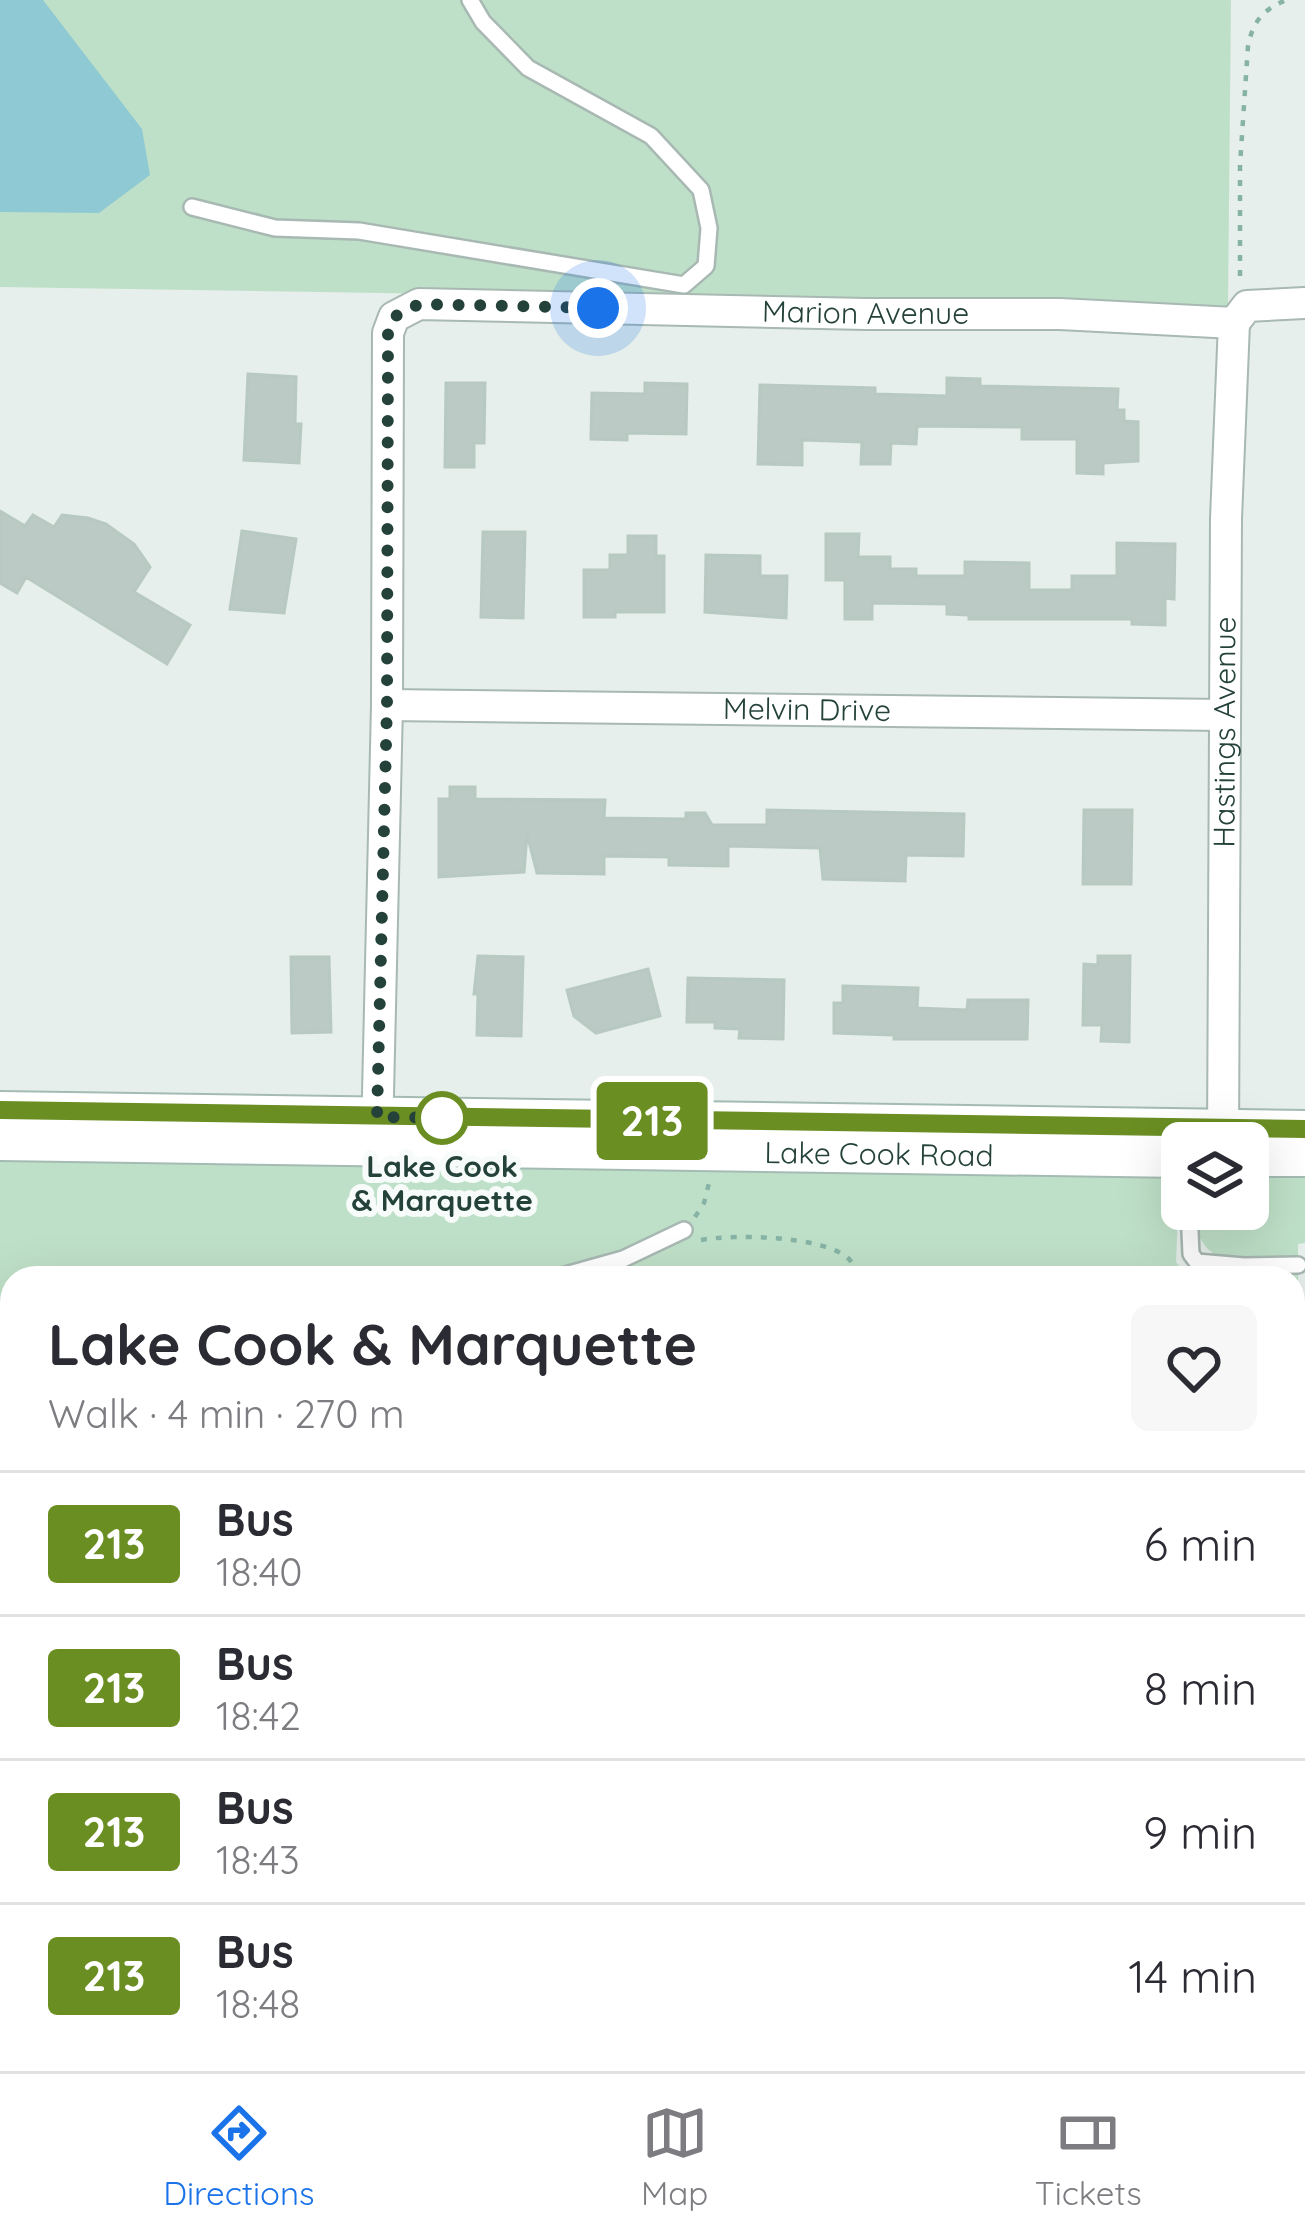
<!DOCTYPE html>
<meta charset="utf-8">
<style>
:root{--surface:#fff;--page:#f7f7f7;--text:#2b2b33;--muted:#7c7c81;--line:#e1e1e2;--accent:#1a73e8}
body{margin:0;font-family:Quicksand,sans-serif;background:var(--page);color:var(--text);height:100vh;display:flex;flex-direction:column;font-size:45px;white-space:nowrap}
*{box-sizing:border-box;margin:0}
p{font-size:39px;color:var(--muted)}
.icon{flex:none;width:66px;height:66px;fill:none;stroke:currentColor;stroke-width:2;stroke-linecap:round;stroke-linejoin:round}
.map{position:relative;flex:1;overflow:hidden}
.panel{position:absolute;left:0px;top:1266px;width:1305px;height:807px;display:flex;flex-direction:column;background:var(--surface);border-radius:36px 36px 0 0;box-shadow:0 12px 48px #0002}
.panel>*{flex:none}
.badge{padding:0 24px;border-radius:9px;font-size:42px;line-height:78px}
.controls{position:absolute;left:1161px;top:1122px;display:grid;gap:24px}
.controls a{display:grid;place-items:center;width:108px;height:108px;border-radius:18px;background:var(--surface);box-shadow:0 12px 48px #0002;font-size:60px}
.you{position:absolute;width:60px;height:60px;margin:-30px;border:9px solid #fff;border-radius:50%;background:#1a73e8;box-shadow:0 0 0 18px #1a73e833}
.map>.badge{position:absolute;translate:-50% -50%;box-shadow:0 0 0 6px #fff}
.round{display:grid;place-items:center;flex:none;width:126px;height:126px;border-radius:18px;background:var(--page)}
.summary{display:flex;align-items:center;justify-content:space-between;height:204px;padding:0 48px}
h1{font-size:57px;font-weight:700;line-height:90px}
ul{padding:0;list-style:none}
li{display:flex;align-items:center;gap:36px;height:144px;padding:0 48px;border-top:3px solid var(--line)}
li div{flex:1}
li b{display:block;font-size:45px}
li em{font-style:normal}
li .badge{min-width:132px;font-weight:700;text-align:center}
.tab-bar{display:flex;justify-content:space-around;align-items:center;height:168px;border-top:3px solid var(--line);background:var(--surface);font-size:33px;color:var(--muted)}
.tab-bar a{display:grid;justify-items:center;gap:6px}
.tab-bar .current{color:var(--accent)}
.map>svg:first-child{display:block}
.green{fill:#bfe0c8;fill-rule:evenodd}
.water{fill:#8ec9d4}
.building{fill:#bbcac4;stroke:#b8c9c2;stroke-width:3}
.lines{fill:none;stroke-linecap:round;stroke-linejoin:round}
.lane-casing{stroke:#a8b8b2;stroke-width:20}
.street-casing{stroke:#a8b8b2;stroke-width:34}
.secondary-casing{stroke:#a4bbb3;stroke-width:40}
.path{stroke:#86b3a5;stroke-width:4.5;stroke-dasharray:6 9;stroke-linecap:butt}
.lane{stroke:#fff;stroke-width:15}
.street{stroke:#fff;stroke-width:30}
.secondary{stroke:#fff;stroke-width:36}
.line-casing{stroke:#fff;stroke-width:27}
.line{stroke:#6b8e23;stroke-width:18}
.walk{stroke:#24423a;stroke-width:12;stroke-dasharray:0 21.6}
.stop-dot{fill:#fff;stroke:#6b8e23;stroke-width:6}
.labels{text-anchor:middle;stroke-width:12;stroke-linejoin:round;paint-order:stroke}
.street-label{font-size:30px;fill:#24423a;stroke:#f7fbf9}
.stop-label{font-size:30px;font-weight:bold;fill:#24423a;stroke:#f7fbf9}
</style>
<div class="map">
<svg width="1305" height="2071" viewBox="0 0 1305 2071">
<rect width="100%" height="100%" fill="#e6efeb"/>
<!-- green -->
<path class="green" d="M0 0H1231L1228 306 0 287Z
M0 1157 1175 1177 1179 1187 1176 1262 1181 1268 1298 1271 1299 1338 1305 1339V2071H0ZM12 1278H1293V2061H12Z
M1248 1168 1305 1169V1243L1298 1244V1256C1247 1261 1199 1276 1193 1209H1248Z"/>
<!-- water -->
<path class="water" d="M0 0H43L142 129 150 175 99 213 0 212Z
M12 1526V2061H907L918 2071H0V1530Z"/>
<!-- building -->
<path class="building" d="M248 374 296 377 295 424H301L299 463 244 460Z
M947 378 980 379V386L1118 389 1117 410H1124V421L1138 422V461L1103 463V474L1077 473V439H1022V427L917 426 916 444 891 443 890 464H861L862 442 802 440V465L758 464 760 385 875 388V394L947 396Z
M446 383H485L484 443H474V467H445Z
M645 383 687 384 686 434 627 433V440L591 439 592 393 645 394Z
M0 511 25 526 33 515 54 527 62 515 88 518 106 524 134 544 150 567 134 592 190 625 167 664 26 577 17 593 0 583Z
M242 531 296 539 284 613 230 609Z
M483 532H525L523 618 481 617Z
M826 534H859L858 557H890V569H916V576H965V562L1029 563V590H1072V576H1117V543L1175 544 1174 599 1165 598V625L1132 624V619H969V615L947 614V604L872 603V619H845V580H826Z
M628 536H656V556H664V612H615V617H584V570H610V555H628Z
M706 555 760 556V576H787L786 618 705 612Z
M450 787H475V799L605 800 604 818 686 819V813H705L712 825H767V810L964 814 963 856 906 855 905 881 823 879 820 848 728 846V866L669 865V857L604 856V874L537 873 527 834 524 872 439 877V799H450Z
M1084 810H1132L1131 884H1083Z
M478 956 523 957 521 1036 477 1035 478 994H474Z
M1098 956H1130L1129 1042 1101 1041 1102 1025H1083L1084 964 1098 965Z
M291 957H329L331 1032 292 1033Z
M648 969 660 1016 596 1033 574 1016 567 990Z
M688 978 784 980 783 1039 739 1038 740 1029 715 1028V1022H687Z
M843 986 918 988 917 1008 967 1010 968 1000H1028L1027 1039H894V1035L834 1033V1003H843Z"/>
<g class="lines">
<!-- lane casing -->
<g class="lane-casing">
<path id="lane" d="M192 207 275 228 359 231 684 285 706 266 709 228 701 190 651 136 528 68 483 22 470 0
M1189 1209 1191 1254 1197 1262 1244 1266 1298 1265
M555 1278 623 1259 684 1230
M0 1317 12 1318
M1293 1444 1305 1442
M1293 1471 1305 1467
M1293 1816 1305 1812
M1020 2061 1025 2071"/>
</g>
<!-- street casing -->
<g class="street-casing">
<g id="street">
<path id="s1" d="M387 705 1225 715"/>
<path id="s2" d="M377 1137 387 705 388 333 394 317 419 304 866 314H1060L1234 323 1247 306 1305 303"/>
<path id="s3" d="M1223 1143 1226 519 1234 323"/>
</g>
</g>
<!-- secondary casing -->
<g class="secondary-casing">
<g id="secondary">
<path d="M0 1110 1305 1129"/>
<path id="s4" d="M0 1142 1182 1159"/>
<path d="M1248 1158H1305"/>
</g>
</g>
<!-- path -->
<path class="path" d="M1240 276V165L1248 46C1253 21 1263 10 1286 0
M695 1217 704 1203 709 1183
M701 1240C735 1234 815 1236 844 1255 852 1260 856 1269 861 1278
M1293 1372 1305 1371
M979 2061 988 2071"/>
<!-- lane -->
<use href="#lane" class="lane"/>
<!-- street -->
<use href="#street" class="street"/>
<!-- secondary -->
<use href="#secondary" class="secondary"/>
</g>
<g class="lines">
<!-- line casing -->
<g class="line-casing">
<path id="line" d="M0 1110 1305 1129"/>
</g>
<!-- line -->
<use href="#line" class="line"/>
<!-- walk -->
<path class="walk" d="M442 1118H461L377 1117 387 704 388 333 394 317 419 304 598 308"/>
</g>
<!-- markers -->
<circle class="stop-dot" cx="442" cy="1118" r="24"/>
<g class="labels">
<!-- street labels -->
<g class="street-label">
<text dy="10" stroke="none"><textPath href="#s2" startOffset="1296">Marion Avenue</textPath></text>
<text dy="10" stroke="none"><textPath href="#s1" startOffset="420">Melvin Drive</textPath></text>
<text dy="10" stroke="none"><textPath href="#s3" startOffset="411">Hastings Avenue</textPath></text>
<text dy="10" stroke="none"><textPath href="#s4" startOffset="879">Lake Cook Road</textPath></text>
</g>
<!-- stop labels -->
<g class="stop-label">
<text x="442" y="1177">Lake Cook<tspan x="442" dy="34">&amp; Marquette</tspan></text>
</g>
</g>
</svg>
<div class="controls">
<a><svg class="icon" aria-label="layers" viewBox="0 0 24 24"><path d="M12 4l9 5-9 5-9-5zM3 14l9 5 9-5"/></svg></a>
</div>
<div class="you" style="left:598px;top:308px"></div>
<b class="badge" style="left:652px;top:1121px;background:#6b8e23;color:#fff">213</b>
<section class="panel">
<div class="summary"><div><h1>Lake Cook &amp; Marquette</h1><p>Walk · 4 min · 270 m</p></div><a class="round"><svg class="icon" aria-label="heart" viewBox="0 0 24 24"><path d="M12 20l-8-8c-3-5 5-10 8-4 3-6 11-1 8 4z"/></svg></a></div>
<ul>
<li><span class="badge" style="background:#6b8e23;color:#fff">213</span><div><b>Bus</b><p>18:40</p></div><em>6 min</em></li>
<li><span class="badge" style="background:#6b8e23;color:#fff">213</span><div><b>Bus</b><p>18:42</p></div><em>8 min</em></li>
<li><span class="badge" style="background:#6b8e23;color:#fff">213</span><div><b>Bus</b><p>18:43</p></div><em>9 min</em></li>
<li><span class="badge" style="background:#6b8e23;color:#fff">213</span><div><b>Bus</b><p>18:48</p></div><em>14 min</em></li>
</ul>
</section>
</div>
<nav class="tab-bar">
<a class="current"><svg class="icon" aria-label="directions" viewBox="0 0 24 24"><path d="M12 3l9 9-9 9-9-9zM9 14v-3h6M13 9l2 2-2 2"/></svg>Directions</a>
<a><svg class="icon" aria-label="map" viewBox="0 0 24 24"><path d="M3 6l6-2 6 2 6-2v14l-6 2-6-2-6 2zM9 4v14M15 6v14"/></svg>Map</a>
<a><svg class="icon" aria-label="tickets" viewBox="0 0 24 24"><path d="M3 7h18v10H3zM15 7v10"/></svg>Tickets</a>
</nav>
